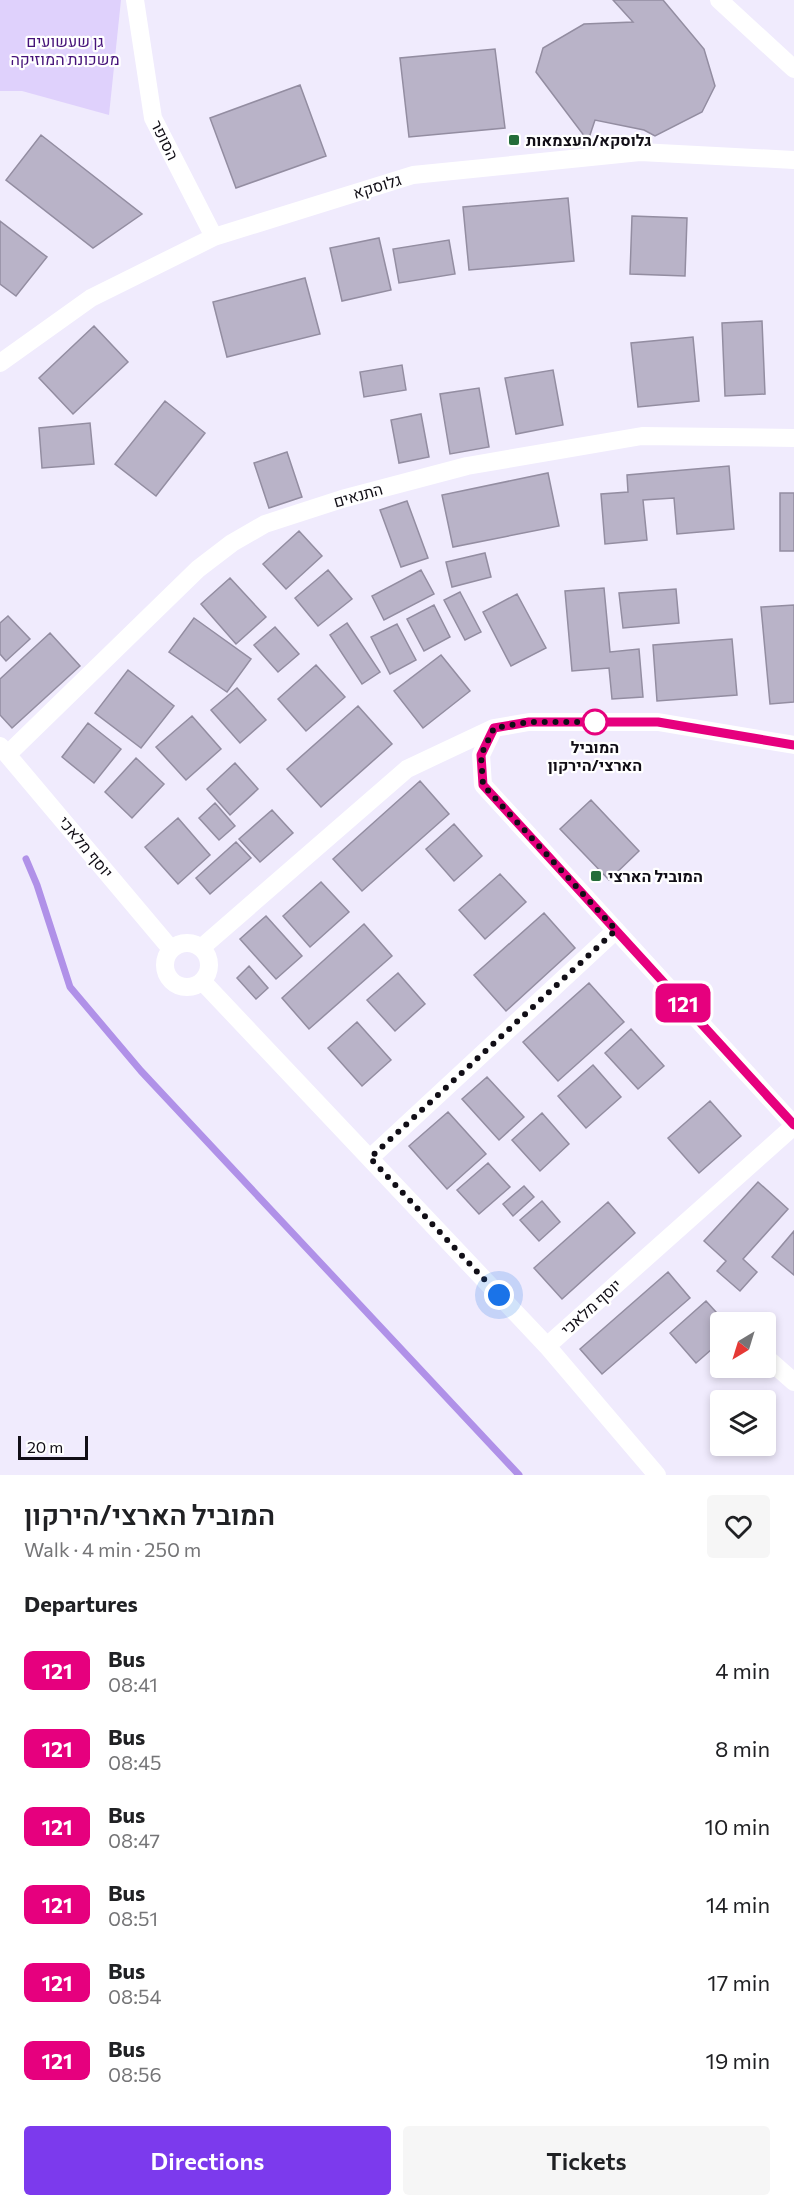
<!DOCTYPE html>
<meta charset="utf-8">
<style>
:root{--surface:#fff;--page:#f6f6f6;--text:#202124;--muted:#757577;--accent:#7c3aed}
body{margin:0;font-family:Commissioner,Heebo,sans-serif;background:var(--page);color:var(--text);height:100vh;display:flex;flex-direction:column;font-size:22px;white-space:nowrap}
*{box-sizing:border-box;margin:0}
p{font-size:20px;color:var(--muted)}
.icon{flex:none;width:33px;height:33px;fill:none;stroke:currentColor;stroke-width:2;stroke-linecap:round;stroke-linejoin:round}
.map{position:relative;height:1475px;overflow:hidden}
.drawer{display:flex;flex-direction:column;background:var(--surface);flex:1}
.drawer>*{flex:none}
.badge{padding:0 12px;border-radius:9px;font-size:21px;line-height:39px}
.needle{width:39px;rotate:218deg}
.controls{position:absolute;left:710px;top:1312px;display:grid;gap:12px}
.controls a{display:grid;place-items:center;width:66px;height:66px;border-radius:6px;background:var(--surface);box-shadow:0 3px 9px #0003;font-size:30px}
.scale{position:absolute;left:18px;bottom:15px;width:70px;box-sizing:border-box;padding-left:6px;border:3px solid #110e16;border-top:0;font-size:16px;line-height:21px;white-space:nowrap;color:#110e16;-webkit-text-stroke:4px #fff;paint-order:stroke}
.you{position:absolute;width:30px;height:30px;margin:-15px;border:4px solid #fff;border-radius:50%;background:#1a73e8;box-shadow:0 0 0 9px #1a73e833}
.map>.badge{position:absolute;translate:-50% -50%;box-shadow:0 0 0 3px #fff}
h2{padding:0 24px;font-size:22px;line-height:54px}
.round{display:grid;place-items:center;flex:none;width:63px;height:63px;border-radius:6px;background:var(--page)}
.headline{display:flex;align-items:center;justify-content:space-between;height:102px;padding:0 24px}
h1{font-size:28px;font-weight:600;line-height:45px}
.action{display:flex;gap:12px;margin-top:auto;padding:12px 24px}
.action a{flex:1;height:69px;border-radius:6px;background:var(--accent);color:#fff;font-size:24px;font-weight:600;line-height:69px;text-align:center}
.action a+a{background:var(--page);color:var(--text)}
ul{padding:0;list-style:none}
li{display:flex;align-items:center;gap:18px;height:78px;padding:0 24px}
li div{flex:1}
li b{display:block;font-size:22px}
li em{font-style:normal}
li .badge{min-width:66px;font-weight:700;text-align:center}
.map>svg:first-child{display:block}
.green{fill:#dfd1fc}
.lines{fill:none;stroke-linecap:round;stroke-linejoin:round}
.stream{stroke:#b091e8;stroke-width:7}
.building{fill:#b9b3c8;stroke:#938da1;stroke-width:1.5}
.street{stroke:#fff;stroke-width:18}
.line-casing{stroke:#fff;stroke-width:14}
.line{stroke:#e6007e;stroke-width:9}
.walk{stroke:#110e16;stroke-width:6;stroke-dasharray:0 10.8}
.poi-dot{fill:#256d3a;stroke:#fff;stroke-width:2}
.stop-dot{fill:#fff;stroke:#e6007e;stroke-width:3}
.labels{text-anchor:middle;stroke-width:4.5;stroke-linejoin:round;paint-order:stroke}
.park-label{font-size:16px;fill:#46137a;stroke:#fff}
.street-label{font-size:16px;fill:#110e16;stroke:#fff}
.poi-label{font-size:16px;font-weight:bold;fill:#110e16;stroke:#fff;text-anchor:start}
.stop-label{font-size:16px;font-weight:bold;fill:#110e16;stroke:#fff}
</style>
<div class="map">
<svg width="794" height="1475" viewBox="0 0 794 1475">
<rect width="100%" height="100%" fill="#f0ebfd"/>
<!-- green -->
<path class="green" d="M0 0H121L109 115 22 91H0Z"/>
<g class="lines">
<!-- stream -->
<path class="stream" d="M26 859 37 885 70 987 141 1071 519 1475"/>
</g>
<!-- building -->
<path class="building" d="M613 0H663L704 49 715 86 702 112 655 136 644 130 595 120 588 141 536 72 543 48 584 24 633 22Z
M495 49 505 128 409 137 400 58Z
M300 85 326 156 236 188 210 118Z
M41 135 142 214 93 248 6 180Z
M568 198 574 261 469 270 463 207Z
M632 216 687 218 685 276 630 274Z
M0 221 47 257 16 296 0 284Z
M379 238 391 290 342 301 330 248Z
M449 240 455 274 399 283 393 249Z
M305 278 320 334 227 357 213 302Z
M762 321 765 394 725 396 722 323Z
M94 326 128 362 73 414 39 378Z
M693 337 699 401 638 407 631 343Z
M402 365 406 390 364 397 360 372Z
M553 370 563 425 516 434 505 378Z
M479 388 489 447 450 454 440 394Z
M165 401 205 433 156 496 115 464Z
M421 414 429 457 399 463 391 420Z
M90 423 94 464 42 468 39 428Z
M287 452 302 497 269 508 254 463Z
M729 466 734 529 677 534 674 498 643 500 647 540 605 544 601 494 628 492 627 475Z
M548 473 559 526 453 547 442 495Z
M780 493H794V551H780Z
M407 501 428 558 401 567 380 510Z
M299 531 322 556 286 589 263 564Z
M485 553 491 577 452 587 446 562Z
M328 570 352 599 318 626 295 598Z
M421 570 434 594 384 620 372 596Z
M230 578 266 617 236 644 201 604Z
M604 588 610 652 639 649 643 697 612 699 609 668 572 671 565 591Z
M676 589 679 623 623 628 619 593Z
M460 592 481 632 465 640 444 600Z
M517 594 546 648 511 666 483 612Z
M434 605 450 637 424 651 407 619Z
M794 605V702L770 704 761 607Z
M8 616 30 639 6 661 0 654V623Z
M194 618 251 659 227 692 169 652Z
M347 623 380 672 362 684 330 635Z
M397 624 416 660 390 674 371 637Z
M275 627 299 654 278 672 254 645Z
M50 633 80 666 12 728 0 715V679Z
M732 639 737 695 657 701 653 645Z
M441 655 470 691 423 728 394 691Z
M316 665 345 697 306 731 278 699Z
M128 670 174 706 141 748 95 713Z
M237 688 266 720 240 743 211 710Z
M358 706 392 744 321 807 287 769Z
M192 716 221 749 186 780 156 747Z
M88 723 121 749 94 783 62 757Z
M136 758 164 784 132 818 105 792Z
M235 763 258 789 230 815 207 789Z
M420 781 449 814 362 891 333 859Z
M591 800 639 851 609 880 560 829Z
M215 803 235 826 219 840 199 818Z
M272 810 293 833 260 862 239 839Z
M178 818 210 855 178 884 145 847Z
M454 824 482 856 454 881 426 849Z
M236 842 251 858 210 894 196 878Z
M500 874 526 902 485 939 459 910Z
M321 882 349 912 310 947 283 916Z
M544 913 575 948 506 1011 474 975Z
M266 916 302 956 276 979 240 939Z
M364 924 392 956 309 1029 282 998Z
M249 966 268 988 256 999 237 978Z
M398 973 425 1004 395 1031 367 1000Z
M589 983 624 1022 558 1081 523 1042Z
M357 1022 391 1060 362 1086 328 1048Z
M631 1029 664 1066 638 1089 605 1053Z
M593 1065 621 1097 586 1128 558 1096Z
M487 1077 524 1117 499 1140 462 1099Z
M710 1101 741 1136 699 1173 668 1138Z
M448 1112 486 1154 447 1189 409 1146Z
M542 1113 569 1144 540 1171 512 1140Z
M488 1163 510 1187 479 1214 457 1190Z
M758 1182 788 1209 743 1259 757 1272 740 1291 717 1271 726 1261 704 1241Z
M524 1186 534 1197 513 1216 503 1204Z
M542 1201 560 1222 539 1241 520 1220Z
M608 1202 635 1233 562 1299 534 1268Z
M794 1231V1275L772 1257Z
M668 1272 690 1298 602 1374 580 1349Z
M706 1301 726 1323H720V1342L696 1363 670 1333Z"/>
<g class="lines">
<!-- street -->
<path class="street" d="M135 0 153 118 214 237
M719 0 794 69
M0 363 91 298 214 237 413 175 640 152 794 160
M494 728 481 755 483 785 794 1125
M0 746 171 949
M8 754 198 569 232 543 265 524 342 499 467 466 642 436 794 438
M165 965a22 22 0 1 1 44 0a22 22 0 1 1-44 0Z
M201 948 407 769 494 728 529 722H658L794 745
M202 981 547 1346 657 1475
M370 1158 616 930
M547 1346 794 1126
M769 1360 794 1382"/>
</g>
<g class="lines">
<!-- line casing -->
<g class="line-casing">
<path id="line" d="M794 745 658 722H529L494 728 481 755 483 785 794 1125"/>
</g>
<!-- line -->
<use href="#line" class="line"/>
<!-- walk -->
<path class="walk" d="M499 1295 370 1158 616 930 483 785 481 755 494 728 529 722H595"/>
</g>
<!-- markers -->
<g class="poi-dot">
<rect x="508" y="134" width="12" height="12" rx="3"/>
<rect x="590" y="870" width="12" height="12" rx="3"/>
</g>
<circle class="stop-dot" cx="595" cy="722" r="12"/>
<g class="labels">
<!-- park labels -->
<g class="park-label">
<text x="65" y="47">גן שעשועים<tspan x="65" dy="18">משכונת המוזיקה</tspan></text>
</g>
<!-- street labels -->
<g class="street-label">
<text transform="translate(165 140) rotate(64)" y="6">הסופר</text>
<text transform="translate(377 186) rotate(-17)" y="6">גלוסקא</text>
<text transform="translate(358 495) rotate(-16)" y="6">התנאים</text>
<text transform="translate(86 847) rotate(50)" y="6">יוסף מלאכי</text>
<text transform="translate(591 1307) rotate(-42)" y="6">יוסף מלאכי</text>
</g>
<!-- poi labels -->
<g class="poi-label">
<text x="526" y="146">גלוסקא/העצמאות</text>
<text x="608" y="882">המוביל הארצי</text>
</g>
<!-- stop labels -->
<g class="stop-label">
<text x="595" y="753">המוביל<tspan x="595" dy="18">הארצי/הירקון</tspan></text>
</g>
</g>
</svg>
<div class="controls">
<a><svg class="needle" viewBox="-14 -14 28 28"><path d="M0-13l5 13h-10z" fill="#e53935"/><path d="M0 13l5-13h-10z" fill="#757577"/></svg></a>
<a><svg class="icon" aria-label="layers" viewBox="0 0 24 24"><path d="M12 4l9 5-9 5-9-5zM3 14l9 5 9-5"/></svg></a>
</div>
<div class="scale">20 m</div>
<div class="you" style="left:499px;top:1295px"></div>
<b class="badge" style="left:683px;top:1003px;background:#e6007e;color:#fff">121</b>
</div>
<section class="drawer">
<div class="headline"><div><h1>המוביל הארצי/הירקון</h1><p>Walk · 4 min · 250 m</p></div><a class="round"><svg class="icon" aria-label="heart" viewBox="0 0 24 24"><path d="M12 20l-8-8c-3-5 5-10 8-4 3-6 11-1 8 4z"/></svg></a></div>
<h2>Departures</h2>
<ul>
<li><span class="badge" style="background:#e6007e;color:#fff">121</span><div><b>Bus</b><p>08:41</p></div><em>4 min</em></li>
<li><span class="badge" style="background:#e6007e;color:#fff">121</span><div><b>Bus</b><p>08:45</p></div><em>8 min</em></li>
<li><span class="badge" style="background:#e6007e;color:#fff">121</span><div><b>Bus</b><p>08:47</p></div><em>10 min</em></li>
<li><span class="badge" style="background:#e6007e;color:#fff">121</span><div><b>Bus</b><p>08:51</p></div><em>14 min</em></li>
<li><span class="badge" style="background:#e6007e;color:#fff">121</span><div><b>Bus</b><p>08:54</p></div><em>17 min</em></li>
<li><span class="badge" style="background:#e6007e;color:#fff">121</span><div><b>Bus</b><p>08:56</p></div><em>19 min</em></li>
</ul>
<div class="action"><a>Directions</a><a>Tickets</a></div>
</section>
